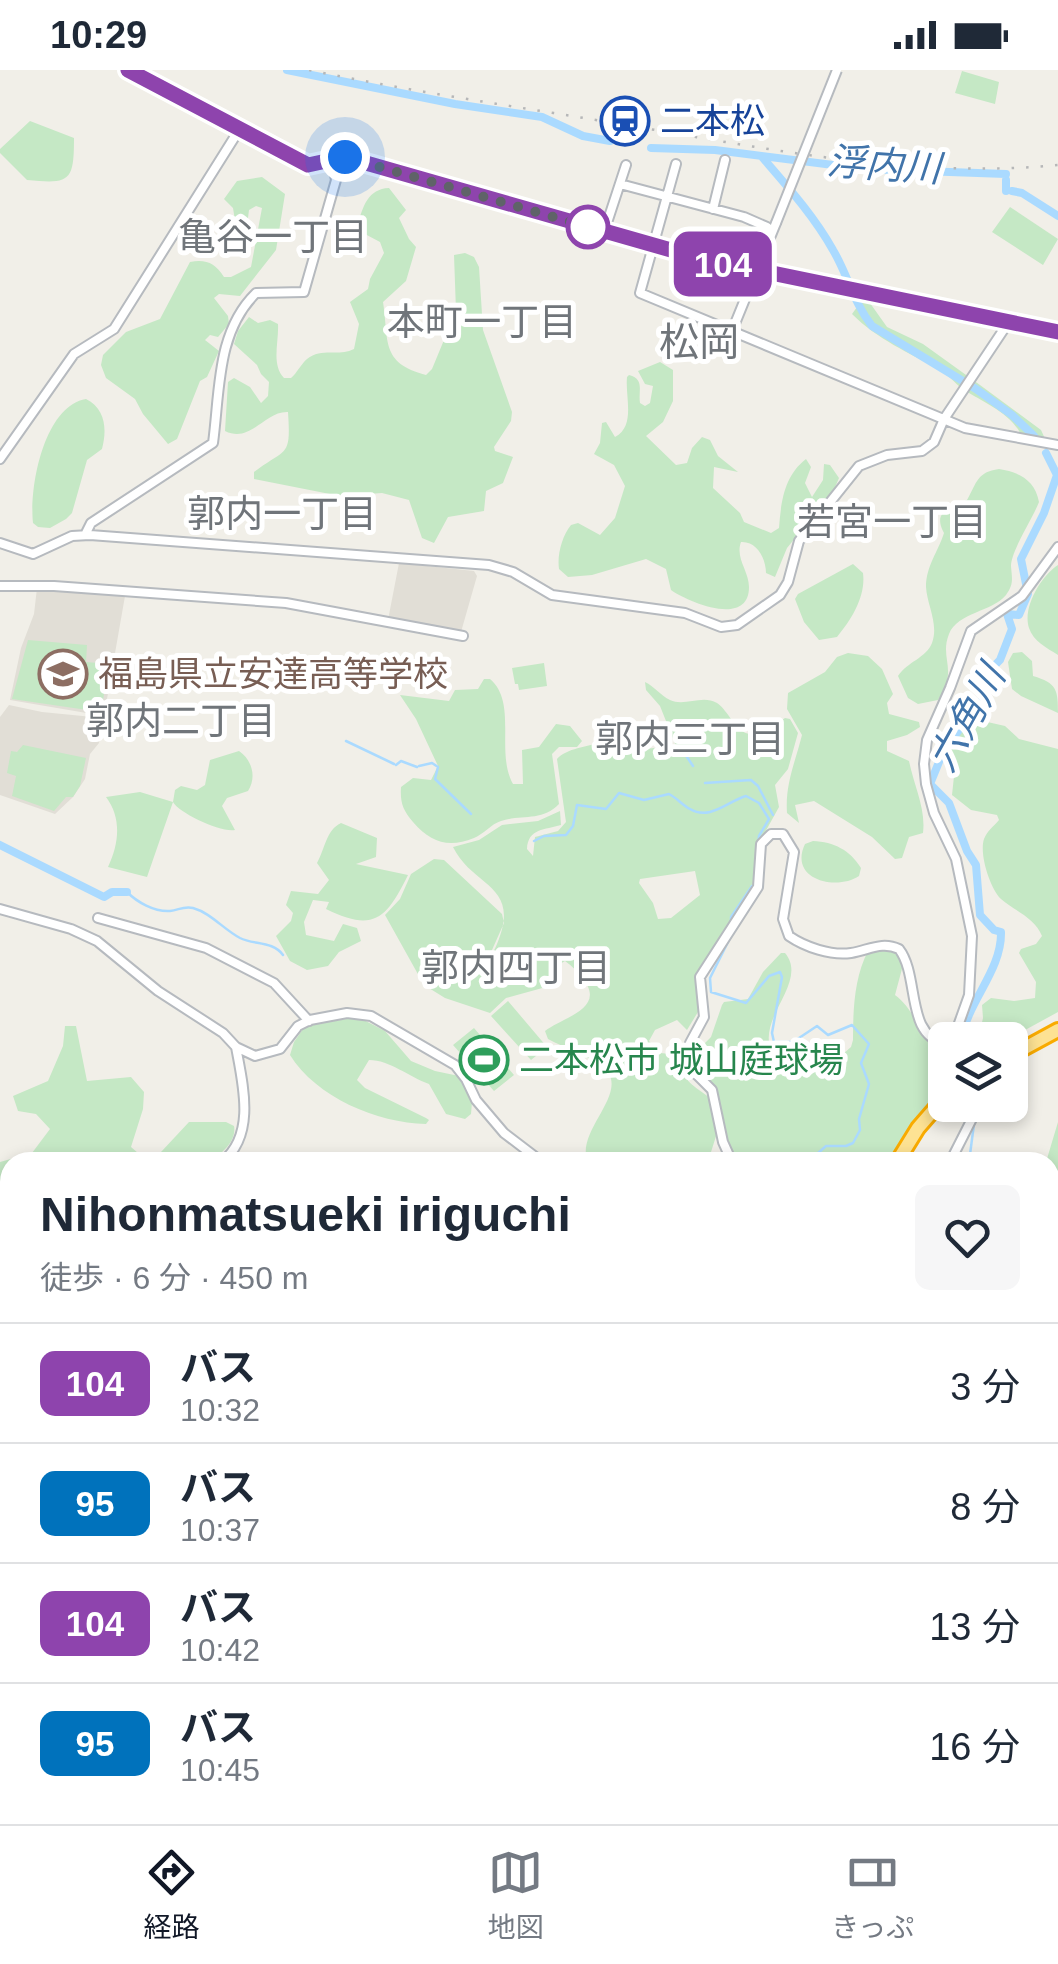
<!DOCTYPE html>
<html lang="ja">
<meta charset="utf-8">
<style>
:root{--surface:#fff;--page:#f6f6f7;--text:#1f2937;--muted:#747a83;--line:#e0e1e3;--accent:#111827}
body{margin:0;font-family:Arial,"Noto Sans JP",sans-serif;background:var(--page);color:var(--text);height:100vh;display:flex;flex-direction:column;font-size:38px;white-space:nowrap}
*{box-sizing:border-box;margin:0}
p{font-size:32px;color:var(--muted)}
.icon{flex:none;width:55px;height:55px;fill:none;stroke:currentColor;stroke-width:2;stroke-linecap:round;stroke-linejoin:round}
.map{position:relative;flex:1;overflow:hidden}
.side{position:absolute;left:0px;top:1082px;width:1060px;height:672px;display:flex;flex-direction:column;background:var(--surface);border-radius:30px 30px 0 0;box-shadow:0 5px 15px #0003}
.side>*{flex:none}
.badge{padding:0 20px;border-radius:15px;font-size:35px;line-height:65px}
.tools{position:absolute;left:928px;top:952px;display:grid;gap:20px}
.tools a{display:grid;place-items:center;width:100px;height:100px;border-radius:15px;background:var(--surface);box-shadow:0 5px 15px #0003;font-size:50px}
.you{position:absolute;width:50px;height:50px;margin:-25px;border:8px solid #fff;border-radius:50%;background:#1a73e8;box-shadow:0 0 0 15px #1a73e833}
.map>.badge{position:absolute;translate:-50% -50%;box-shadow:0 0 0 5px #fff}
.round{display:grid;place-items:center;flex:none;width:105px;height:105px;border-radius:15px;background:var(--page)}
.headline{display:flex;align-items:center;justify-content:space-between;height:170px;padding:0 40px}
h1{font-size:48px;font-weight:700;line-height:75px}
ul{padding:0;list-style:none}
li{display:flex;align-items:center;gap:30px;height:120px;padding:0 40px;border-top:2px solid var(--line)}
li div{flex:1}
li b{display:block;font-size:38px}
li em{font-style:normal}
li .badge{min-width:110px;font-weight:700;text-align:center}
.status{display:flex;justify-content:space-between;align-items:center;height:70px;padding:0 50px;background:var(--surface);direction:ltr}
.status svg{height:28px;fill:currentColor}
.dock{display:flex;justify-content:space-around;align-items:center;height:140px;border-top:2px solid var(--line);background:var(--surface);font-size:28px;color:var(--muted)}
.dock a{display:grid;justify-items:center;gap:5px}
.dock .current{color:var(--accent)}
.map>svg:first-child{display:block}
.education{fill:#e1ded6}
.green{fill:#c5e8c5;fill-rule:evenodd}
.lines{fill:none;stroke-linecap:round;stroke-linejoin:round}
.stream{stroke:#aadaff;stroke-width:2.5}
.river{stroke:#aadaff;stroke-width:8}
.secondary-casing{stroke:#b6babf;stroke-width:12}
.highway-casing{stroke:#f9ab00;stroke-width:18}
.secondary{stroke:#fff;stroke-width:8}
.highway{stroke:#fde293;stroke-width:12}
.rail{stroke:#b6b7b8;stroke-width:2.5;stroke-dasharray:2.5 12;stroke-linecap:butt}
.secondary-bridge-casing{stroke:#b6babf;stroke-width:12;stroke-linecap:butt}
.secondary-bridge{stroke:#fff;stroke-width:8}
.line-casing{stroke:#fff;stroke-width:22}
.line{stroke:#8e44ad;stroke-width:15}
.walk{stroke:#5f6368;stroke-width:10;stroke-dasharray:0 18}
.stop-dot{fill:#fff;stroke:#8e44ad;stroke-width:5}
.labels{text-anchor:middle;stroke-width:10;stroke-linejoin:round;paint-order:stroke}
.transit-label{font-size:35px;fill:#164399;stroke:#fff;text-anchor:start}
.education-label{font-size:35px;fill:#785e54;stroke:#fff;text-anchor:start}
.leisure-label{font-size:35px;fill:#27864d;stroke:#fff;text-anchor:start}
.water-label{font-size:38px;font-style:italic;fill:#4174aa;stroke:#fff}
.neighbourhood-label{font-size:38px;fill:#70757a;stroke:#fff}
.quarter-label{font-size:40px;fill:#70757a;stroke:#fff}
</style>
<div class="status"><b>10:29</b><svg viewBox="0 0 49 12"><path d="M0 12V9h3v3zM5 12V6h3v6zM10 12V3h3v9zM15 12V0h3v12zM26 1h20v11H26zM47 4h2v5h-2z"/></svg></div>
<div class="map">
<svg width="1058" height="1754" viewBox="0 0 1058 1754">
<rect width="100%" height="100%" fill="#f1efe8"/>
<!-- education -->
<path class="education" d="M399 493 474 501 477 506 461 562 388 550Z
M37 518 125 526 104 646 10 630 21 578 34 544Z
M9 635 42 642 103 648 99 673 90 684 85 709 73 727 55 744 0 725V647Z"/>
<!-- green -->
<path class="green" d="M962 1 999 12 995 34 955 23Z
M30 51 74 68C74 112 70 114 27 110L0 83V79Z
M262 107 285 124 276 180 240 226 219 224 214 228 228 246 229 254 218 267 210 265 205 270 219 281 207 307 200 311 177 369 168 374 143 344 135 329 106 308 101 295 103 285 126 262 160 249 190 192C206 189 215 193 224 207H231L251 197 262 138 256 136 249 140 245 171 239 175 233 138 224 129 237 111Z
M389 118 406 140 399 148 409 169 416 177 406 211 383 232C389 270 380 293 426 305L432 299 456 241 454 185 465 183 474 187 479 197 483 260 512 342 511 351 494 377 495 381 513 387 503 413 486 421 484 441 448 447 434 473 422 468 409 430 382 423 340 426 254 409V402C287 377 291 388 288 342 264 341 251 374 225 361L228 312 234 308 250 317 261 333 268 326 269 312 261 304 257 295 234 274 238 261 249 247 258 253 270 250 278 254C279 273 271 294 284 308H291C297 303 301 294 307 289 322 277 338 287 354 279L359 254 350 232 368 219 370 209 384 183 380 172 363 163 358 154C363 136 368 119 389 118Z
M1010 137 1058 169 1043 195 992 162Z
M865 226 887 257 923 274 980 315 1041 360 1047 373 1023 369C1013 343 985 334 963 319 954 313 949 305 939 299 909 283 877 269 852 244Z
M660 292 673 300V331L663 352 646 366 676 395 687 393 692 378 702 367 710 370 718 386 738 402 714 397 713 418 740 443 744 452 771 463 779 458C781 432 784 406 806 389L811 397 805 413 812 427 823 410 824 394 830 395 839 408 833 422 787 478 775 507 766 503C766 489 757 471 741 472 735 488 749 501 749 517 749 558 688 532 671 520L666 499 646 489 592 505 568 507 559 499C557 485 562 466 571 455L578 453 600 465 615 448 625 416 614 395 594 384 600 373 602 353 606 352 615 367C636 356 625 327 627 307L629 305C645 309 638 321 640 333L645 336 650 333 653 316 645 314 638 301Z
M86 329C106 339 107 360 102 379L87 390 72 443 66 449 50 458 38 457 33 453C29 417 44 336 86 329Z
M999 399C1019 402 1035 410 1039 432 1033 448 1011 481 1011 496 1012 509 1014 514 1006 525 992 542 958 542 949 564 939 589 959 599 938 630L918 634 908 628 898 606C907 592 926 588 932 573 939 554 927 535 926 517 926 496 938 482 944 463 932 441 950 438 967 430 977 412 977 402 999 399Z
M853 494 863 503C866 526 852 549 837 567L819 570 804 552 795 529 798 524Z
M1058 495V585C1047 578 1033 571 1029 558 1022 537 1042 505 1058 495Z
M28 570 87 575 86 592 109 594 101 642 12 629Z
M1022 582 1032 591 1033 606C1057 613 1058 620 1058 643L1021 626 1012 619 1008 592 1013 583Z
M848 583 868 586 882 599 893 624 887 633 889 644 919 652 920 657 907 665 887 671V681L909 691C914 716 926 738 923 763L909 767 902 788 895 789 872 767 814 731 795 735 799 753 787 743C785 714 795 693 802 665L787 639 788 623 825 602 837 587Z
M544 593 547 616 519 620 518 614H515L512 598Z
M484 609H490C518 633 495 682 513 714H523L522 680 539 677 556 654 570 656 582 671 577 677H559L552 684 559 734C542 752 522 744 501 751 491 754 484 764 474 768 449 778 431 773 413 752 403 740 400 733 401 717L413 708 431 710 438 696 416 649 400 625 449 631 455 620 478 619Z
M645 612C654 616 661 626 670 630 685 637 702 624 717 633 728 640 736 663 750 664 763 666 775 654 785 648L790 649 798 663 788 699 775 715 779 737 758 775 756 815 700 901 697 914 701 937 687 960 677 950 655 960 649 971 660 983 681 985C684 1014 688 1011 710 1028L718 1060 711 1082 719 1092H588C575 1064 623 1028 609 1004 602 991 562 977 548 969L545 961C563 947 608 938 582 908 577 901 572 896 565 891L560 894 546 917 506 928 490 943 445 928 424 915 385 845 400 829 411 804 434 789 444 790 502 844 504 853 488 889 475 892 458 910C478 904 489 893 497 874 522 814 473 818 453 777L479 770 502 755 538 751 560 741 561 755C545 760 528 758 527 779L533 786 535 767 558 761 566 752 557 689C567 678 587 677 601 672L602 652H609L614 663 633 680 676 676 660 636 646 620ZM695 801 700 825 671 848 658 849 653 833 639 813 640 809Z
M983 651 1005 656 1019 669 1058 679V942L1007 970H978L983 948 982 935 991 928 1014 931 1035 928 1036 912 1019 883 1021 879 1036 874 1042 866C1035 848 1015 841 1001 829 990 818 979 784 984 769 987 761 994 756 999 750L997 745 971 740 952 725 955 697 945 680 947 671 951 664Z
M23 675 86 688 80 716 73 727H66L54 741 12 726 16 706 7 703 11 681 17 682Z
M239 681C252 690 257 707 248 721L227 728 222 736 235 760C221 763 179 743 173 732L147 807 108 797C119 774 122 748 106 727L140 722 173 732 175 720 181 716 197 720 205 715 210 690Z
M341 753 377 768 376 787 356 794 408 805C386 850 373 862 326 839L329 832 313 830 304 852 306 865 334 871 343 854 357 858 361 871 339 882 328 896 307 900 290 891 276 866 291 851 293 843 286 835 291 821 318 824 329 810 317 793C325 779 326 760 341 753Z
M813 771C834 772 850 780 861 798L859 806C837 821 788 810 805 774Z
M886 878 896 881 903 895 895 925C919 943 918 970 945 991V1021L893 1084 868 1092H736C723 1069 726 1039 713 1016 703 999 697 1005 697 981L711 967 722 935 724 932 748 929 763 902 781 883H785C807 909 765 942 769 972 785 986 815 989 836 990L851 977 853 970C853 941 854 908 868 881Z
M508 931 547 977 531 990 491 946Z
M358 947 385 961 411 991 435 1001 459 1006 472 1032 471 1044 465 1049 446 1044 429 1014C409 1007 390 990 369 990L357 1010 365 1018 426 1048 429 1050 426 1054C377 1053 316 1027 290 985L294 972 305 956Z
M65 956H76L87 1011 131 1007 144 1022 143 1039 131 1077 145 1089 161 1082 189 1052H226L234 1056C237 1071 221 1085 208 1092H10V1220L0 1217V1092L32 1083 50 1059 36 1044 18 1041 13 1026 48 1011 63 976Z
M474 958 514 1005 494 1021 453 975Z
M1058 1052V1177L1050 1169V1092H1046Z
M4 1235 10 1240V1415L0 1413V1309L5 1304 0 1292V1238Z
M1050 1515 1058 1530V1732L1050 1733Z
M750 1745H942L940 1754H763Z"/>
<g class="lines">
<!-- stream -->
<path class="stream" d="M346 671 394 694
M685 676V684L693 696
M396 695 401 691 417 697
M419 696 432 693 438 697 435 709 471 744
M705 713 751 710 758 716 773 745
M534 771 544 766 566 765 573 756 577 735 606 739 619 723 644 730 669 724C677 728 682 735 690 739 710 751 728 731 746 726L759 733 769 749 759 766 756 793
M127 822C137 832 154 842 170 841 179 840 183 836 193 838 211 843 223 859 240 868 254 875 273 871 283 885
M731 857V847L752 816
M732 864 710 908 711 922 746 933 769 906 780 902 782 907 772 963 774 972H793L817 956 828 965 852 955 869 974 861 993 869 1014 859 1049 860 1060 853 1073 846 1076H826L817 1084 815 1092
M969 1092 974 1054 984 1035
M0 1132 10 1131
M1050 1280V1288
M1050 1318 1058 1335
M1050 1394 1058 1382
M1050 1411 1058 1432
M1050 1552 1058 1551
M0 1570 10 1572
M977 1745 982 1754
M613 1754 615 1745"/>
<!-- river -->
<path class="river" d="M287 0 455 34 542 47 583 66 610 71
M651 78 715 80 865 99 1006 104
M762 87C787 116 814 146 833 180 848 205 853 232 872 256L976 319 1012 345 1034 366
M1006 121V110
M1012 121 1022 123 1058 146
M0 775 104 827 112 822H127
M961 970C968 931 1002 900 1001 862L994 860 980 845 976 795 967 781 949 733 930 714 941 687 960 658 980 637 991 599 1000 590 1012 559 1007 544 1019 545 1028 524 1021 489 1044 443 1057 405 1046 383
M0 1752 22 1754"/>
<!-- secondary casing -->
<g class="secondary-casing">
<path id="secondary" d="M128 0 308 95 345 87 699 188 1058 262
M676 94 640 223 965 358 1058 375
M620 114 744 147 767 157
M713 139 725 90
M604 162 626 95
M732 261 776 153
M0 389 74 284 114 259 239 60
M85 465 91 453 213 373C220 322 216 262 256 223L304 222 336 110 332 90
M0 473 33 484 72 466 90 465 489 495 513 502 552 525 685 543 721 557 737 555 780 525 788 512 799 471 859 396 887 385 922 381 934 372 944 349 1008 253
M0 516H54L286 533 463 566
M0 839 71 859 97 871 158 921 223 963 236 977 255 986 280 979 298 956 310 950 347 943 371 946 455 995 466 1009 476 1030 504 1063 542 1092
M98 848 206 878 274 913 309 951
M953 970 969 925 972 866 956 789 934 743 926 714 924 694 927 670 950 618 971 561 1022 526 1058 477
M222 1092C256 1065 243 1015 236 977
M732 1092 723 1072 712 1020 696 1004 690 973 704 947 700 907 758 817 761 774 771 764H783L794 782 783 849 789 866C805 877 831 886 851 883 869 880 882 871 899 879 920 906 905 966 945 973
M950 1092 979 1035
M0 1689 10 1691
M408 1745 411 1754
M538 1754 541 1745"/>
</g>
<!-- highway casing -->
<g class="highway-casing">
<path id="highway" d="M1010 986 1058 960
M897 1092 918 1058 945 1027
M523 1754 526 1745"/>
</g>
<!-- secondary -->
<use href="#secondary" class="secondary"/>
<!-- highway -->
<use href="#highway" class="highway"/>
<!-- rail -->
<path class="rail" d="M309 0C414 22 520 37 626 55 769 79 912 109 1058 95"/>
<!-- secondary-bridge casing -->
<g class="secondary-bridge-casing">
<path id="secondary-bridge" d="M776 153 837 0"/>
</g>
<!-- secondary-bridge -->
<use href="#secondary-bridge" class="secondary-bridge"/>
</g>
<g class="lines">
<!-- line casing -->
<g class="line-casing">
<path id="line" d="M128 0 308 95 345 87 699 188 1058 262"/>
</g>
<!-- line -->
<use href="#line" class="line"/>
<!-- walk -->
<path class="walk" d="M345 87 592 158 588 157"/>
</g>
<!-- icons -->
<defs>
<g id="station-ring" transform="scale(2.5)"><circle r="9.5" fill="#fff" stroke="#1a4fb4" stroke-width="1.5"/><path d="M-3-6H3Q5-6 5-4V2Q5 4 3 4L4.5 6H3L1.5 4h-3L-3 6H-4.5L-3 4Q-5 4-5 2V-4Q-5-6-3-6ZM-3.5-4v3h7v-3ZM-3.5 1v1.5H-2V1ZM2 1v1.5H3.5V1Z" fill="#1a4fb4"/></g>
<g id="school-ring" transform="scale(2.5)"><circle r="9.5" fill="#fff" stroke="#8d6e63" stroke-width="1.5"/><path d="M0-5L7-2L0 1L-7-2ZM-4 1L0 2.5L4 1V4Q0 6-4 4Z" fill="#8d6e63"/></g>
<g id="stadium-ring" transform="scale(2.5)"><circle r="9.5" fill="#fff" stroke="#2e9e5b" stroke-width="1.5"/><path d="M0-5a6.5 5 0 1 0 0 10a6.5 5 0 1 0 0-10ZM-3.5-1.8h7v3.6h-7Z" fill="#2e9e5b"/></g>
</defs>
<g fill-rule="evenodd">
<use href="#station-ring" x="625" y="51"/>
<use href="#school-ring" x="63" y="604"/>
<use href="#stadium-ring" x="484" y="990"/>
</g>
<!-- markers -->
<circle class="stop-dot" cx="588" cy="157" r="20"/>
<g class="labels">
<!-- transit labels -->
<g class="transit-label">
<text x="660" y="63">二本松</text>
</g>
<!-- education labels -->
<g class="education-label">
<text x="98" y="616">福島県立安達高等学校</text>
</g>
<!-- leisure labels -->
<g class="leisure-label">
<text x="519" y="1002">二本松市 城山庭球場</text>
</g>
<!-- water labels -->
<g class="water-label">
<text transform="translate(884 95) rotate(4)" y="13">浮内川</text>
<text transform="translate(967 648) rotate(-61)" y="13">六角川</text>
</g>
<!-- neighbourhood labels -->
<g class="neighbourhood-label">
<text x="273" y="180">亀谷一丁目</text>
<text x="482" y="265">本町一丁目</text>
<text x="282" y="457">郭内一丁目</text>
<text x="892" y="465">若宮一丁目</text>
<text x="181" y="664">郭内二丁目</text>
<text x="690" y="682">郭内三丁目</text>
<text x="516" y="911">郭内四丁目</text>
</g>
<!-- quarter labels -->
<g class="quarter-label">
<text x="699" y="286">松岡</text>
</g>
</g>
</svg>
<div class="tools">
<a><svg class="icon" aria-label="layers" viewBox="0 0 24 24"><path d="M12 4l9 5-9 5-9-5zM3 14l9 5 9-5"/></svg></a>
</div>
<div class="you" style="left:345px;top:87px"></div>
<b class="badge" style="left:723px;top:194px;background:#8e44ad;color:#fff">104</b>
<section class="side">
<div class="headline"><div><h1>Nihonmatsueki iriguchi</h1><p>徒歩 · 6 分 · 450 m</p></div><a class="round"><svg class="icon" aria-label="heart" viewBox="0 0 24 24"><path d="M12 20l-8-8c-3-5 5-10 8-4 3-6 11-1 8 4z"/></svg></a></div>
<ul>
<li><span class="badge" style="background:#8e44ad;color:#fff">104</span><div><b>バス</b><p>10:32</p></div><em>3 分</em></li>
<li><span class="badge" style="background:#0072bc;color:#fff">95</span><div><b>バス</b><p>10:37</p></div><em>8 分</em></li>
<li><span class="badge" style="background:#8e44ad;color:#fff">104</span><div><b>バス</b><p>10:42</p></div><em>13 分</em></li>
<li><span class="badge" style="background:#0072bc;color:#fff">95</span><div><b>バス</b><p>10:45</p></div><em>16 分</em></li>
</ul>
</section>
</div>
<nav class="dock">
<a class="current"><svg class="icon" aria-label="directions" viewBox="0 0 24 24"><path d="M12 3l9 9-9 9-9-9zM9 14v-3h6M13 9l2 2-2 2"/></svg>経路</a>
<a><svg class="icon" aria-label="map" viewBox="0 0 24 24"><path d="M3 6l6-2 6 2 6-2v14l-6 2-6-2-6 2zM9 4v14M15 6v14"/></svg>地図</a>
<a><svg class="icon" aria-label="tickets" viewBox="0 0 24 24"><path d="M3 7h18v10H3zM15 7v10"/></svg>きっぷ</a>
</nav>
